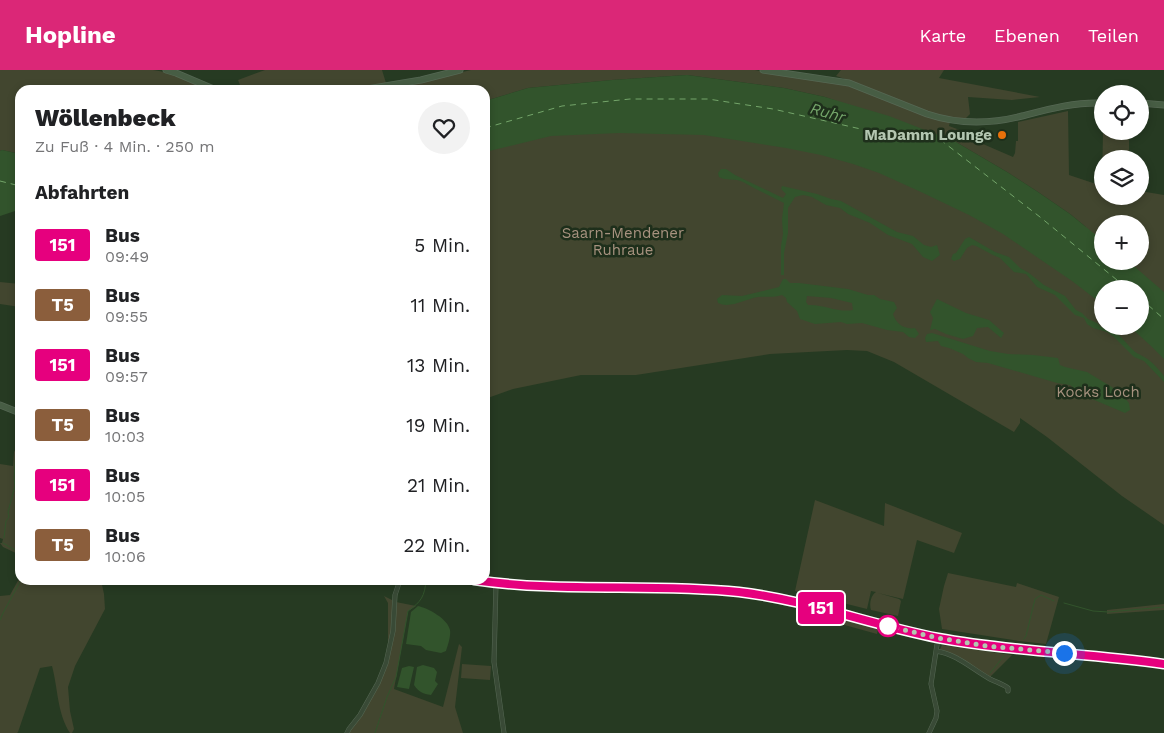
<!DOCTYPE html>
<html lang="de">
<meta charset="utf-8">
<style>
:root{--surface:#fff;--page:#f2f2f2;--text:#202124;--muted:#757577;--accent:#db2777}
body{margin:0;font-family:"Work Sans",sans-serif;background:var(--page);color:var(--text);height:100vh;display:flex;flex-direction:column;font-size:19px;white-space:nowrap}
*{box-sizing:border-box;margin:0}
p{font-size:16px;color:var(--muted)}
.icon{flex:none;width:28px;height:28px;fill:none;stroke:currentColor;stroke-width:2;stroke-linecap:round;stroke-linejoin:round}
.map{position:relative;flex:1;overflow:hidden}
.side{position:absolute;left:15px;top:15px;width:475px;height:500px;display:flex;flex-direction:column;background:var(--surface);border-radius:15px;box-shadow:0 2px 8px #0003}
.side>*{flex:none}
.badge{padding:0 10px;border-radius:4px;font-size:18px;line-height:32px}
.controls{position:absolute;left:1094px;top:15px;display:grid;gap:10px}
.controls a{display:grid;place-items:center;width:55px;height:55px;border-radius:50%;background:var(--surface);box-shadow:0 2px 8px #0003;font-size:25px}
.you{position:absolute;width:25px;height:25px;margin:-12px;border:4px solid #fff;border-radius:50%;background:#1a73e8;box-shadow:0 0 0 8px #1a73e833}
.map>.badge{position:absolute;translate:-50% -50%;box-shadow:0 0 0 2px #fff}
h2{padding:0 20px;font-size:19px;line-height:45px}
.round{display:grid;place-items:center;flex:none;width:52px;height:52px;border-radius:26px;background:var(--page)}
.head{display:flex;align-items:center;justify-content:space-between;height:85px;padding:0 20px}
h1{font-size:24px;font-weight:800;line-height:38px}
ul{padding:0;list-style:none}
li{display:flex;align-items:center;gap:15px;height:60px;padding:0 20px}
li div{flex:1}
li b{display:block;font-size:19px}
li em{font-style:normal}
li .badge{min-width:55px;font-weight:700;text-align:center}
header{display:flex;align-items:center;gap:30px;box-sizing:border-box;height:70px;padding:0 25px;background:var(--accent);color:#fff}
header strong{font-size:24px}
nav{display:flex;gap:28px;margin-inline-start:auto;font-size:18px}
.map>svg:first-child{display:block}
.green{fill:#42462f;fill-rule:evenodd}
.water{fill:#32542c;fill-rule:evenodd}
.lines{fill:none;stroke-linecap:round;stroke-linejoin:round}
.stream{stroke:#32542c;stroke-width:1}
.ferry{stroke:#74a56a;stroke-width:1;stroke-dasharray:6 5;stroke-linecap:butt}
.minor-casing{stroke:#566854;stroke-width:5}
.secondary-casing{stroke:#566854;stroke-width:7}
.minor{stroke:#394a36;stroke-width:4}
.secondary{stroke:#475d44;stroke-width:5.5}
.line-casing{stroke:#fff;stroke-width:11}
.line{stroke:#e6007e;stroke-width:8}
.walk{stroke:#b3c6b1;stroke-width:5;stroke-dasharray:0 9}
.food-dot{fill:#e8710a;stroke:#1e2f1b;stroke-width:2}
.stop-dot{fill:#fff;stroke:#e6007e;stroke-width:2.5}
.labels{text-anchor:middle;stroke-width:5;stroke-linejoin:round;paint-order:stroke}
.poi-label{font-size:15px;font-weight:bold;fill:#b3c6b1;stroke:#1e2f1b;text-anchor:end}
.park-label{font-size:15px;fill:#a7927f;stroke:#1e2f1b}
.water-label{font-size:16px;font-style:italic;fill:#74a56a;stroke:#1e2f1b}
</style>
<header>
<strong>Hopline</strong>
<nav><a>Karte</a><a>Ebenen</a><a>Teilen</a></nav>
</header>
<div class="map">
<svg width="1164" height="663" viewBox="0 0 1164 663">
<rect width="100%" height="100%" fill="#263a22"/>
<!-- green -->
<path class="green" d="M0 0H153C173 3 190 11 207 20H20V84L2 80 0 81Z
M265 0H382L386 13 335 20H242L238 10Z
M471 0H755L769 3 825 11 849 16 950 52 949 56 984 69 983 74 1013 87 1015 83 1016 71H1018V52L1068 41 1069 105 1102 116 1103 61H1129V89H1102V126H1140V121L1164 125V455L1122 426 1047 367 1020 348V353L1014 362 894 292 867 281 847 280 770 284 636 305H581L513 319 485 329V56L714 37 1086 157 1070 144 1038 122 1007 102 956 72 825 27 784 18 687 5 612 10 528 18 485 31V20H373L413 14ZM1102 154H1140V191H1102ZM1102 219H1140V256H1102Z
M841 0H944L939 8 1040 27 1012 30 968 27 970 44 965 49C938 52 895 28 869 18 858 13 847 10 836 6Z
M0 212 20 214V237L0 234Z
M20 372C20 380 17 388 16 396L20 397V461L15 474 20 475V485L3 477 0 473H2L3 469 0 468V394L13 396 14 382Z
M815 430 884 456 885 433 962 463 954 483 917 470 903 529 878 523 899 529 901 531 898 546 871 540C869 534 871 525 876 522L871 521 867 539 795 521Z
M948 503 1016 517 1017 513 1059 527 1046 574 1019 571 942 559 939 539 944 516Z
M20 507V510H101L104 524 105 539 75 596 68 617 70 641 74 659 72 663H70C57 643 58 618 52 596L40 598 18 662 17 663H0V526L10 525Z
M384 526 396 532 416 536 408 541 394 619 443 637 459 574 462 577 455 637 463 663H349C352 656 358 650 362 643 377 621 386 604 391 578L388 577V533Z
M1164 534V540L1107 544V540Z
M813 541H817L879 556 877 564 812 546Z
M942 575 1012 585 990 607 953 584 940 579Z
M462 594 491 596 490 610 461 608Z"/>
<!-- water -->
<path class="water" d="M687 5 784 18 825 27 889 46 956 72 1007 102 1038 122 1070 144 1102 170V191H1128L1164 222V289L1151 276 1129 256H1140V219H1102V234L1072 211 1003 164 969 145 921 122 879 103 853 94 821 85 786 78 704 65 619 63 551 66 485 82V31L528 18 612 10Z
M2 80 20 84V142L15 141 0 146V81Z
M721 99H726L735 105 783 128 786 124 781 119 782 116 817 124 831 129 841 131 897 162 913 166 924 175 931 177 937 175 940 185 932 191 923 187 912 174 888 165 870 153 848 144 840 138 826 135 812 127 803 125 795 127 788 138V163L784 183V205H781V176L783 164 782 149 784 133C774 128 764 123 754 118 750 116 747 114 743 112 735 108 726 111 719 107L718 103Z
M969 167 995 182 1009 187 1020 198 1029 203 1044 215 1065 226 1076 240 1082 243 1088 249 1097 253 1101 257C1116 258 1123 270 1133 280 1138 285 1145 286 1150 291 1155 295 1160 301 1164 306V312L1144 291 1134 287 1114 267 1107 262 1093 258 1087 254 1084 248 1075 245 1055 225 1037 217 1026 204 1014 202 1000 188 993 185 976 176 972 175 967 178 960 189 954 191 951 189 953 184 956 183 965 169Z
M783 209H786L790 213H799L848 219 868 225H874L880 229 894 232 897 238 893 244C896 254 905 260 915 258L919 264 915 268 909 267 903 262 887 260 862 253 847 254 841 252 815 254 800 249 797 241 787 232 786 228 782 225C772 228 767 226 758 227 745 229 730 239 718 233L717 229 722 225 742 226 779 217ZM807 226 831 228 852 233 853 240C838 243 823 234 808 235L806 232Z
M937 229 966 243 989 250 1004 263 1001 268 988 257 977 258 973 266 963 269 946 264 935 259 930 260 933 248 930 242Z
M932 263 990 281 1008 284 1033 285 1058 288 1060 295 1065 297 1087 302 1120 322 1129 333 1130 340 1125 343 1085 326 1070 315 1057 313 988 293 976 292 968 288 963 284 949 278 941 276 938 271 926 272 925 268 927 264Z
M418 536C428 538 448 549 450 560 451 566 448 575 446 581L441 583 426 580 421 576 406 574 411 542Z
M423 595 434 598 437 602 435 611 438 614 431 625C423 624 419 622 414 615L417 597Z
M409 596 414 597 409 619 397 617 402 598Z"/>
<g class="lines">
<!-- stream -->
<path class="stream" d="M4 468 6 451 9 447 8 442 15 416 14 408 16 382 20 376
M3 473 20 483
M1064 533 1093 541 1108 542 1164 537
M0 550 3 543 21 510
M1024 569 1026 566 1035 529 1041 525 1054 531
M990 603 1004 586
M375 663 387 627 396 607 408 541C421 532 425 526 426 510"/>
<!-- ferry -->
<path class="ferry" d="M485 58 562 36 630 29H708L773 39 887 65 942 71 1040 147 1128 219
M0 111 20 116
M1140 228 1164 249"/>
<!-- minor casing -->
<g class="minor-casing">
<path id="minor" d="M496 513 494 592 504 663
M936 581C957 584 972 599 990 609 996 612 1003 614 1008 618V621
M347 663 349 659 360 645 378 613 386 593 393 561 395 525 400 510
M929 663 936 648 937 641 931 614 938 568"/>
</g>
<!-- secondary casing -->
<g class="secondary-casing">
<path id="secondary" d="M166 0 176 3 216 20
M763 0 849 13 927 44C957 54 991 54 1022 46 1049 39 1074 32 1102 33
M361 20 421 10 460 0
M1140 33 1164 35
M0 335 20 343
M474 510C562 523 651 513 739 523 807 530 871 555 938 568 1013 582 1089 583 1164 594"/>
</g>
<!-- minor -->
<use href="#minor" class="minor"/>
<!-- secondary -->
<use href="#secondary" class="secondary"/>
</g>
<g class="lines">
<!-- line casing -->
<g class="line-casing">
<path id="line" d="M474 510C562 523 651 513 739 522 807 530 871 555 938 568 1013 582 1089 583 1164 594"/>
</g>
<!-- line -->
<use href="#line" class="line"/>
<!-- walk -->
<path class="walk" d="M888 556 938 568 987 576 1064 583"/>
</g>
<!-- markers -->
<circle class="food-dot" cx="1002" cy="65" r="5"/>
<circle class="stop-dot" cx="888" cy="556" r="10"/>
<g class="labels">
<!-- poi labels -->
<g class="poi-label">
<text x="992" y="70">MaDamm Lounge</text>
</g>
<!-- park labels -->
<g class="park-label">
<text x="623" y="168">Saarn-Mendener<tspan x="623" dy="17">Ruhraue</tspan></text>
<text x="1098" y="327">Kocks Loch</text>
</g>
<!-- water labels -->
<g class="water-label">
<text transform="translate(828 42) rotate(16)" y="6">Ruhr</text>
</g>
</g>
</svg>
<div class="controls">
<a><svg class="icon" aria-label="locate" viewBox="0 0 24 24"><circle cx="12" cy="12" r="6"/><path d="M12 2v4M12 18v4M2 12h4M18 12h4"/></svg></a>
<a><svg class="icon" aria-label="layers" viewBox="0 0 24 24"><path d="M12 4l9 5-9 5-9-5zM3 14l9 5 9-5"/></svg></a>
<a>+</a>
<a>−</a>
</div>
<div class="you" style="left:1064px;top:583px"></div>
<b class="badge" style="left:821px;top:538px;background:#e6007e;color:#fff">151</b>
<section class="side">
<div class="head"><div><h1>Wöllenbeck</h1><p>Zu Fuß · 4 Min. · 250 m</p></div><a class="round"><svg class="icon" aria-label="heart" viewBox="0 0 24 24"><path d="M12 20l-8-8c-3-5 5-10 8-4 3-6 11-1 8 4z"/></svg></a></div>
<h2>Abfahrten</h2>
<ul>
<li><span class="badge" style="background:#e6007e;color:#fff">151</span><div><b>Bus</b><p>09:49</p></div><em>5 Min.</em></li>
<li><span class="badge" style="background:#8b5e3c;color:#fff">T5</span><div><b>Bus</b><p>09:55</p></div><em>11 Min.</em></li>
<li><span class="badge" style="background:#e6007e;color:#fff">151</span><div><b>Bus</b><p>09:57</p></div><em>13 Min.</em></li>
<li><span class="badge" style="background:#8b5e3c;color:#fff">T5</span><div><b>Bus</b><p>10:03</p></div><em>19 Min.</em></li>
<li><span class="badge" style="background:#e6007e;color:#fff">151</span><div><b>Bus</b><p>10:05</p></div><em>21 Min.</em></li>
<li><span class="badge" style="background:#8b5e3c;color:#fff">T5</span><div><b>Bus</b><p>10:06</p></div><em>22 Min.</em></li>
</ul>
</section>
</div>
